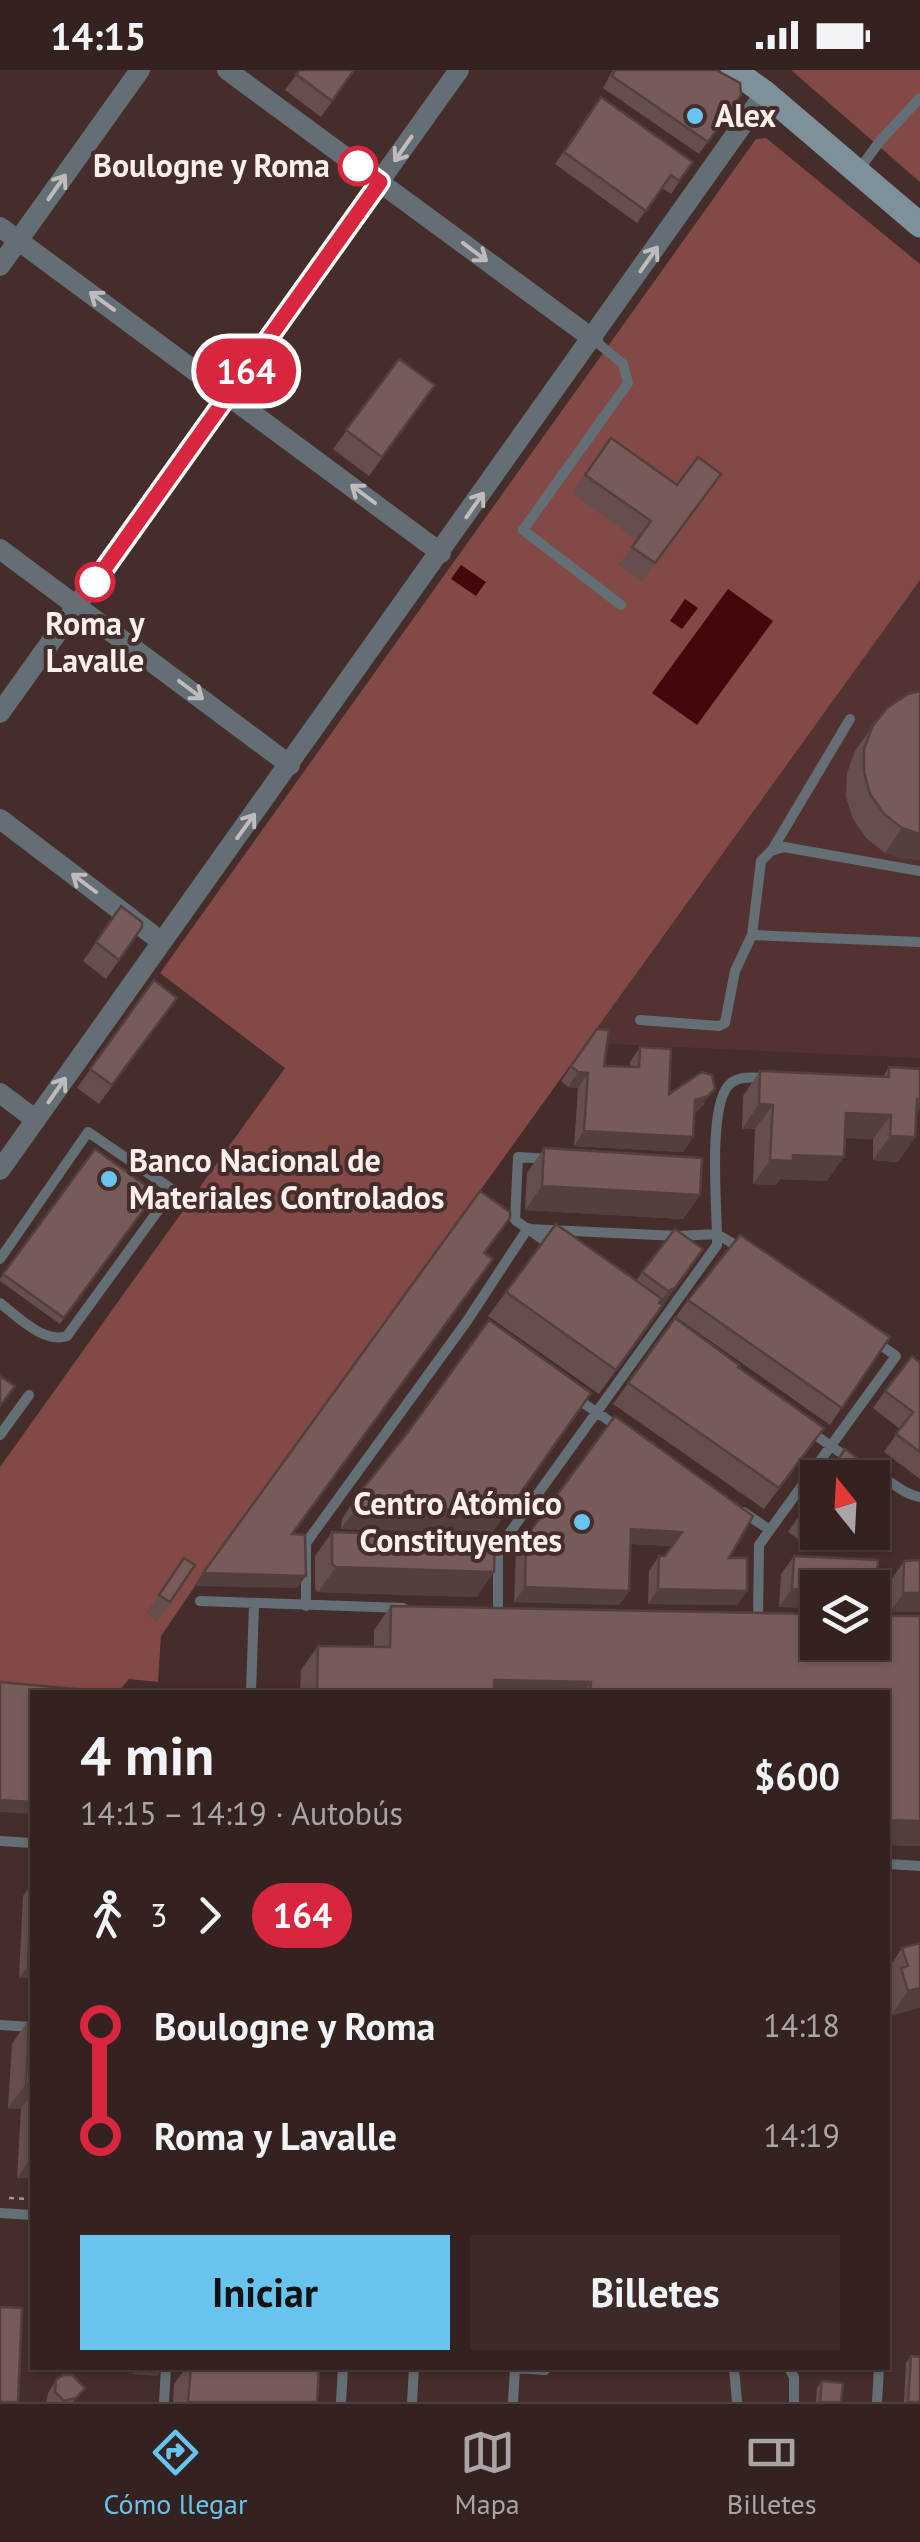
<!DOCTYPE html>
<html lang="es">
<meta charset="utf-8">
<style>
:root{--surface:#342220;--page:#3c2a29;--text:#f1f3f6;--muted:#a9a4a5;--line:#4e3f3e;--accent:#66c4ef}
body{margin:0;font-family:"PT Sans",sans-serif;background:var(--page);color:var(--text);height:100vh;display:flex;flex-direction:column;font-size:38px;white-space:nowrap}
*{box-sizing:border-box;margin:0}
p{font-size:32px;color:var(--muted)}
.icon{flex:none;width:55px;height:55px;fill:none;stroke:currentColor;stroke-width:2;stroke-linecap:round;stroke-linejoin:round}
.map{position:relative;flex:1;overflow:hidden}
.panel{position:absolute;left:30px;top:1620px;width:860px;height:680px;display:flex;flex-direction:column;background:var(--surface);border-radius:0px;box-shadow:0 2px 8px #0004,0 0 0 2px var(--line)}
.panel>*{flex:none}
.badge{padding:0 20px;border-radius:32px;font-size:35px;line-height:65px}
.needle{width:65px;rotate:342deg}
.controls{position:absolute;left:800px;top:1390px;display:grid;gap:20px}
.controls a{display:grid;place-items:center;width:90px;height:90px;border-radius:0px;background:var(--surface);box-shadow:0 2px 8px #0004,0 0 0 2px var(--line);font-size:50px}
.map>.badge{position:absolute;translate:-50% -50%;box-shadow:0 0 0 5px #fff}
.legs{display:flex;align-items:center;gap:15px;height:110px;padding:0 50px;font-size:32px}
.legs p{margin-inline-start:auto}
.headline{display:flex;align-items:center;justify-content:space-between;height:170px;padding:0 50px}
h1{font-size:55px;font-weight:700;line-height:75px}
.action{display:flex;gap:20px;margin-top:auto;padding:20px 50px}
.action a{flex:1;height:115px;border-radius:0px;background:var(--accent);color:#111;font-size:40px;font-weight:700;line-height:115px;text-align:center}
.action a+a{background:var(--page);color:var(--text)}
ul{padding:0 50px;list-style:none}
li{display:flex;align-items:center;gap:35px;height:110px;font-size:38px}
li i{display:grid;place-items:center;width:15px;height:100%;margin:0 12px;background:currentColor}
li i::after{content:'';width:25px;height:25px;margin:-12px;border:8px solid;border-radius:50%;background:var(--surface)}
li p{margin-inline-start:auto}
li:first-child i{background:linear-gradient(#0000 50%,currentColor 0)}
li:last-child i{background:linear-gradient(currentColor 50%,#0000 0)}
.status{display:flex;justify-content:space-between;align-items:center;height:70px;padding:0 50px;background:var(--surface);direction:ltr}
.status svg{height:28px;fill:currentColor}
.tab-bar{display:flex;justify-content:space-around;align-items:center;height:140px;border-top:2px solid var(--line);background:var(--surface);font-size:28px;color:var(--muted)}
.tab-bar a{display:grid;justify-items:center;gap:5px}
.tab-bar .selected{color:var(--accent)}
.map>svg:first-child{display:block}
.built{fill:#533331}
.green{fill:#824946}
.water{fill:#42080c}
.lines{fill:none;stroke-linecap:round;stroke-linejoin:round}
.path{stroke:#a79493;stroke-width:2.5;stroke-dasharray:5 5;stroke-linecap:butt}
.lane{stroke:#646f75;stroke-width:10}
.street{stroke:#646f75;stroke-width:20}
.secondary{stroke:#7e9099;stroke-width:25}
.wall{fill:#654e4d}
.shaded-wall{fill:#53403e}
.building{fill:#765b59;stroke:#53403e;stroke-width:2.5}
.oneway{stroke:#c0bcbe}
.line-1-casing{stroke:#fff;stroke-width:22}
.line-1{stroke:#d7263d;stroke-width:15}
.poi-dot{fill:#66c4ef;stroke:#452d2b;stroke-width:4}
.stop-1-dot{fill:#fff;stroke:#d7263d;stroke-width:5}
.labels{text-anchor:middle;stroke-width:8;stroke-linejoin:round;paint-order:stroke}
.poi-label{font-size:32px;font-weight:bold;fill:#fef0ef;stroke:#452d2b;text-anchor:start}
.stop-label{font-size:32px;font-weight:bold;fill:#fef0ef;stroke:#452d2b;text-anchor:end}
</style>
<div class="status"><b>14:15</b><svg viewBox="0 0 49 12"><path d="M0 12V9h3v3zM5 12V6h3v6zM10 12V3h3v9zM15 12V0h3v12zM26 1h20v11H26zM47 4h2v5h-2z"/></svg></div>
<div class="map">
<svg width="920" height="2332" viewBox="0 0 920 2332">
<rect width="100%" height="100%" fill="#452d2b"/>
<!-- built -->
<path class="built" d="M920 510V988L587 973Z"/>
<!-- green -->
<path class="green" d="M791 0H920V112Z
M766 68 920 194V510L195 1516 161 1566 158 1612 129 1609 118 1622 0 1624V1397L285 998 160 903 756 69Z"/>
<!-- water -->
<path class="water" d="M461 495 486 512 476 526 451 509Z
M728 519 773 551 697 655 652 623Z
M685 529 698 538 682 559 670 551Z"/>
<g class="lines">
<!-- path -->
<path class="path" d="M888 1945V1952
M9 2128 32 2129"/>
<!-- lane -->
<path class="lane" d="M858 101 880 71 920 28
M593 269 623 294 628 313 523 460 621 535
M772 780 850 649
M752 865 920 872
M640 950 719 956 725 953 735 901 752 865 761 791 771 781 784 777 920 801
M549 1089 518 1087 515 1150 555 1178
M529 1159 678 1166 717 1164 742 1179
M0 1189 88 1062 173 1120 67 1266C44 1274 18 1247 0 1233
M573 1326 621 1359
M808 1360 851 1390
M0 1365 29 1325
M866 1399C886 1405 900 1424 920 1427
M743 1442 770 1460
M200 1531 403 1538
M306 1536V1473L467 1251 528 1158
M498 1541V1479L717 1175C718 1145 706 1032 731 1013 741 1005 757 1008 769 1008
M758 1550 759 1475 896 1286 875 1271
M251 1622 254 1534
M0 1771 32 1773
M888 1794 920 1796
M0 1955 32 1957
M0 2143 32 2145
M515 2298 545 2300
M734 2298 737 2332
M789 2298 794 2307V2332
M164 2332 166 2298
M341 2332 343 2298
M412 2332 414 2298
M513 2332 515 2298
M877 2332 879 2298"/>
<!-- street -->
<path class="street" d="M227 0 593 269
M0 157 441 483
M0 196 140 0
M0 479 290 695
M0 643 459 0
M0 749 162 872
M0 1023 36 1050
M0 1100 765 23"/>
<!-- secondary -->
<path class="secondary" d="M733 0 765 23 920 155"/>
</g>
<!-- wall -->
<path class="wall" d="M300 0H355L321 47 285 20Z
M613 0H716L741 25 699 84 603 18Z
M601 27 693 92 671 124 662 118 637 153 555 94Z
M399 289 435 315 369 406 333 379Z
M611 368 677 415 721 404 642 512 619 495 637 470 572 423Z
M908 624 905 789 885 783 866 768 853 749 846 727 847 703 855 681 872 657Z
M121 836 142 857 106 909 83 891Z
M154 910 164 946 99 1034 77 1018Z
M597 959 604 996 630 997V992L640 977 669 1024 705 1033 698 1040 695 1042 693 1067 683 1082 574 1076 578 1018 568 1017 561 1011Z
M889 997 916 1046 915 1067 898 1092 873 1090V1069L845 1068 827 1111 780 1109 776 1115 753 1114 755 1059H742L743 1026 760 1001 883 1007Z
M544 1078 700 1125 683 1149 525 1140 527 1103Z
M95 1079 156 1123 60 1254 0 1211V1209Z
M703 1179 599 1324 488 1246 506 1222 636 1211 642 1202Z
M688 1230 890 1267 830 1355 676 1247Z
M675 1248 738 1297 824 1358 764 1439 613 1334Z
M920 1293V1409L884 1382 900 1359 873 1338 885 1321Z
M615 1346 729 1488 747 1521 737 1535 648 1534 649 1501 659 1486H665L672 1476 631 1474 629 1521 619 1535 514 1532 516 1482Z
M872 1408 879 1457 866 1474 850 1462H872Z
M818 1419V1462H841L829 1479 818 1471 812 1479 788 1462Z
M357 1426 492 1463 341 1459 342 1449Z
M332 1462 477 1527 318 1522 315 1519V1486Z
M794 1486 876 1523 779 1537 781 1504Z
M184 1488 195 1495 157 1551 146 1543Z
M920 1490V1542H890L891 1510 904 1491Z
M391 1536 920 1546V1776L888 1775V1622H300L301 1600 318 1576 374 1577V1560Z
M32 1813V1908H19L23 1826Z
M920 1873V1937L891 1946 888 1935 889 1915 888 1899 902 1878Z
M29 1949H32V2108H17L21 2039 8 2038 12 1974Z
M911 2286 920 2332H904L906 2293Z
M186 2298H319L317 2332H173L174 2314Z
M56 2310 75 2332H46L48 2323Z
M822 2311 841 2332H816L817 2318Z"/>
<!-- shaded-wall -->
<path class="shaded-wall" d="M902 758 920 764V790L905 789 885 783Z
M578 1002 588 1003 578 1018 568 1017Z
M715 1019 698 1040 685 1045 695 1030Z
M917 1029H920V1040L911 1053Z
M759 1034 773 1035 755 1059H742Z
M846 1043 891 1045 873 1069 829 1067Z
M584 1061 693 1067 683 1082 574 1076Z
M890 1066 915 1067 898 1092 873 1090Z
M793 1085 844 1087 827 1111 780 1109 776 1115 753 1114 770 1090Z
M542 1116 700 1125 683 1149 525 1140Z
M703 1179 662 1237 599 1324 661 1237 655 1239 668 1221Z
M591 1323 492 1463 341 1459 357 1437Z
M631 1459 682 1462 672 1476 621 1473Z
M336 1497 494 1502 477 1527 318 1522Z
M203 1503 306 1506 297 1518 194 1516Z
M525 1517 629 1521 619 1535 514 1532Z
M658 1519 747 1521 737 1535 648 1534Z
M792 1519 818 1520V1539L779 1537Z
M903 1523H920V1542H890Z
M494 1610 591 1612 583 1622H485Z
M0 1730 32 1732V1744L0 1742Z
M888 1750 920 1751V1776L888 1775Z
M28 1895H32V1908H19Z
M920 1918V1937L891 1946 908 1921Z
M26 2014H32V2023L21 2039 8 2038Z
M32 2086V2108H17Z
M137 2298H163L157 2306 132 2304Z"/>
<!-- building -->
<path class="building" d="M300 0H354L332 31 296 4Z
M615 0H716L740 13 741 25 708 72 612 6Z
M601 27 693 92 679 111 671 105 646 141 564 82Z
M399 289 435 315 382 387 346 360Z
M611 368 677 415 698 387 721 404 655 493 632 477 651 451 585 405Z
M920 621V764L902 758 884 744 870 724 864 702V679L872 657 887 638 908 624Z
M121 836 142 852V857L119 890 96 872Z
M154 910 177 928 112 1015 90 999Z
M597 959 609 960 604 996 639 997 640 977 671 979 669 1024 702 1002 712 1005 715 1019 708 1026 695 1030 693 1067 584 1061 588 1003 578 1002 571 996Z
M889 997 920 999V1029H917L915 1067 890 1066 891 1045 846 1043 844 1087 793 1085V1091L770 1090 773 1035 759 1034 760 1001 889 1007Z
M544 1078 702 1088 700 1125 542 1116Z
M95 1079 156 1123 64 1248 3 1204Z
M480 1121 510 1142V1148L484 1183 493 1189 292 1464 305 1465 306 1506 203 1503Z
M556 1154 662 1229 659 1233 663 1235 616 1300 506 1222Z
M675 1159 703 1179 675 1218 668 1221 642 1202Z
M740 1165 890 1267 842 1338 688 1230Z
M675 1248 739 1295 738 1297 824 1358 779 1418 628 1313Z
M489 1250 591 1323 508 1441 357 1437V1426L408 1362Z
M912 1286 920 1293V1382L896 1364 913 1342 885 1321Z
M0 1306 15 1316 0 1336Z
M615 1346 753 1446 729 1488H747V1521L658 1519 659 1486H665L682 1462 631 1459 629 1521 525 1517 526 1467Z
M845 1379 881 1405 879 1457 872 1453V1408H826Z
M818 1420V1457L800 1445Z
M332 1462 495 1467 494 1502 336 1497 332 1494Z
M794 1486 878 1490 876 1523 872 1522V1518H818V1520L792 1519Z
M184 1488 195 1495 170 1532 159 1525Z
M920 1490V1523H903L904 1491Z
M391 1536 818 1544V1572H872V1546H920V1751L888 1750V1622H590L591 1612 494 1610V1622H317L318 1576 390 1577Z
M0 1612 85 1620V1622H32V1732L0 1730Z
M32 1813V1895H28Z
M920 1873V1918L908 1921 901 1898 908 1896 902 1878Z
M29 1949H32V2014H26Z
M0 2237 22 2238 18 2332H0Z
M911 2286 920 2287V2332H908Z
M191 2298H319L317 2332H188Z
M63 2305H72L85 2318 76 2328 64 2331 55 2322 56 2310Z
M822 2311 843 2313 841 2332H820Z"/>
<!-- one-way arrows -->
<defs><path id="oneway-shaft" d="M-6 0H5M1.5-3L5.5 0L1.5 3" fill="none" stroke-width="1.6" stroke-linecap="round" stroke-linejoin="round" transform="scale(2.5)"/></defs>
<g class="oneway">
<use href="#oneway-shaft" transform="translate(403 79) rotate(125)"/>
<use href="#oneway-shaft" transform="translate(57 117) rotate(-55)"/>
<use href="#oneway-shaft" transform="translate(475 182) rotate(37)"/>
<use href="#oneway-shaft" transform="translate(649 189) rotate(-55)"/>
<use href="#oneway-shaft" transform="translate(102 231) rotate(-144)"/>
<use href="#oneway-shaft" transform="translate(363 424) rotate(-143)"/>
<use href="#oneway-shaft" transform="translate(475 435) rotate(-55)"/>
<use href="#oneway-shaft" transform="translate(191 620) rotate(37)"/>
<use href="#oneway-shaft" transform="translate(246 756) rotate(-54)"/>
<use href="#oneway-shaft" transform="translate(84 813) rotate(-143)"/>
<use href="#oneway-shaft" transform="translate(57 1020) rotate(-55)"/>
</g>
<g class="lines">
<!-- line-1 casing -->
<g class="line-1-casing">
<path id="line-1" d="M95 512 380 112 358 96"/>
</g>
<!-- line-1 -->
<use href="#line-1" class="line-1"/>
</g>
<!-- markers -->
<g class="poi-dot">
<circle cx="695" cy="46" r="10"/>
<circle cx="109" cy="1109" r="10"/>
<circle cx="582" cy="1452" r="10"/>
</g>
<g class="stop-1-dot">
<circle cx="358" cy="96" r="18"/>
<circle cx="95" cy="512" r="18"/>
</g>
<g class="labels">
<!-- poi labels -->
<g class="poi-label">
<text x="715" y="57">Alex</text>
<text x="129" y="1102">Banco Nacional de<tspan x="129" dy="37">Materiales Controlados</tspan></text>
<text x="562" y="1445" text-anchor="end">Centro Atómico<tspan x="562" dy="37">Constituyentes</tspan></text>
</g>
<!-- stop labels -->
<g class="stop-label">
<text x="330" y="107">Boulogne y Roma</text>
<text x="95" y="565" text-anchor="middle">Roma y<tspan x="95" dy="37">Lavalle</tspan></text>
</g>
</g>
</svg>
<div class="controls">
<a><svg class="needle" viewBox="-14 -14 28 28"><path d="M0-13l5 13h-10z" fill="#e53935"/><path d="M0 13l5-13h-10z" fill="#a9a4a5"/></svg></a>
<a><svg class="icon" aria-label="layers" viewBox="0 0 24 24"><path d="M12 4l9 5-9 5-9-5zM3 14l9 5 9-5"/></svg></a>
</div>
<b class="badge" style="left:246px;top:301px;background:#d7263d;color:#fff">164</b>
<section class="panel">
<div class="headline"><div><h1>4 min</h1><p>14:15 – 14:19 · Autobús</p></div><b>$600</b></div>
<div class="legs"><svg class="icon" aria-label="walk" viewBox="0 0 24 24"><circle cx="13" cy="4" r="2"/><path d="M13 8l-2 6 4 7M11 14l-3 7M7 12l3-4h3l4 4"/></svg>3<svg class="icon" aria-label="forward" viewBox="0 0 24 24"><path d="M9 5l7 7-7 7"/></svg><b class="badge" style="background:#d7263d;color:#fff">164</b></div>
<ul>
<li><i style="color:#d7263d"></i><b>Boulogne y Roma</b><p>14:18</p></li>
<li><i style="color:#d7263d"></i><b>Roma y Lavalle</b><p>14:19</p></li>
</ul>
<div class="action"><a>Iniciar</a><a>Billetes</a></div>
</section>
</div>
<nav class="tab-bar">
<a class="selected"><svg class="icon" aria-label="directions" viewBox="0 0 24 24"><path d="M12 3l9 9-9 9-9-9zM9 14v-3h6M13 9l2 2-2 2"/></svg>Cómo llegar</a>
<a><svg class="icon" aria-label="map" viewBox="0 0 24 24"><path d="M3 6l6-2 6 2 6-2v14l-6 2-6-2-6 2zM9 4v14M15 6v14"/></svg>Mapa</a>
<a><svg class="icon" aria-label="tickets" viewBox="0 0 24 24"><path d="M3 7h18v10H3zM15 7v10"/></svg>Billetes</a>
</nav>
